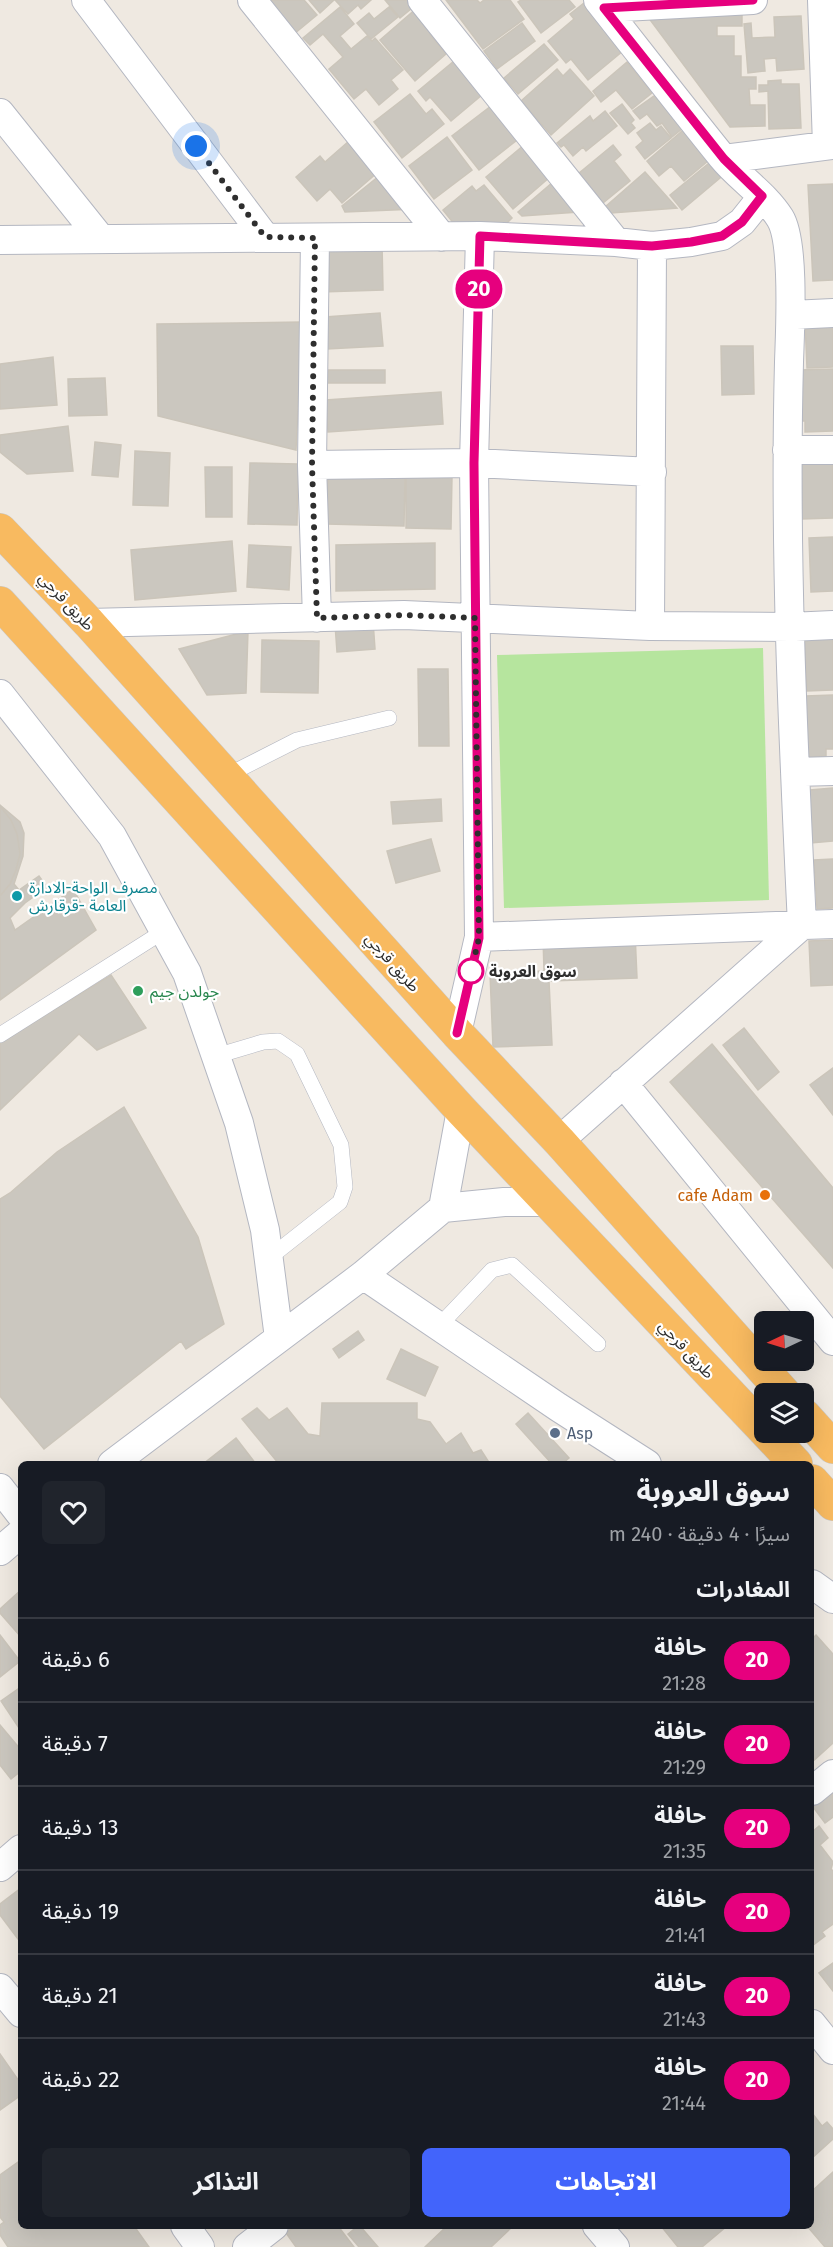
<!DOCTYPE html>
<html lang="ar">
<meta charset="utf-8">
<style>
:root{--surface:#171b24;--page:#20242c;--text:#f1f3f6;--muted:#9ea1a6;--line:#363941;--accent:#4264fb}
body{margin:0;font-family:"Fira Sans","Noto Sans Arabic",sans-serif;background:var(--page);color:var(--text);direction:rtl;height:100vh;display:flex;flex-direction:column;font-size:22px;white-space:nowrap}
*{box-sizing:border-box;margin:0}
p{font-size:20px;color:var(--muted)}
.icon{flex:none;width:33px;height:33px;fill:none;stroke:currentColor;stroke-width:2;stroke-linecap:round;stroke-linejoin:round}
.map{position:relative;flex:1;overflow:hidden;direction:ltr}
.side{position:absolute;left:18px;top:1461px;width:796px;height:768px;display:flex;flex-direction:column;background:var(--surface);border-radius:9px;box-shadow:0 6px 24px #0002;direction:rtl}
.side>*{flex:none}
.badge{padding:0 12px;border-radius:20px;font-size:21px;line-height:39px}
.needle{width:39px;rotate:266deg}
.fabs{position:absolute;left:754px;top:1311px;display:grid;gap:12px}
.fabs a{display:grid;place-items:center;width:60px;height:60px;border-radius:9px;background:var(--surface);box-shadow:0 6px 24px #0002;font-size:30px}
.you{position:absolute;width:30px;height:30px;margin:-15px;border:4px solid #fff;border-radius:50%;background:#1a73e8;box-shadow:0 0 0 9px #1a73e833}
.map>.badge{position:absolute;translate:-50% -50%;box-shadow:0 0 0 3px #fff}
h2{padding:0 24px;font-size:22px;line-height:54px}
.round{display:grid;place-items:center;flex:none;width:63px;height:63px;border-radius:9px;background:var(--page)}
.head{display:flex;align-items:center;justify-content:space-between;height:102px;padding:0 24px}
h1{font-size:28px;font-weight:700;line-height:45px}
.button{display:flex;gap:12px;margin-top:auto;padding:12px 24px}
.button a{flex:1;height:69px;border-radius:9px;background:var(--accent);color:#fff;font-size:24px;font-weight:700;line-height:69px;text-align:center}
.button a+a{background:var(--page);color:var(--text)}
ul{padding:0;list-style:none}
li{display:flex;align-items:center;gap:18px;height:84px;padding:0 24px;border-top:2px solid var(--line)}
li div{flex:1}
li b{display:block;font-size:22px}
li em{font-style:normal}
li .badge{min-width:66px;font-weight:700;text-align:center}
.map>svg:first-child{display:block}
.green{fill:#b6e59e}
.building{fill:#cbc7bf;stroke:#cbc5ba;stroke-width:1.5}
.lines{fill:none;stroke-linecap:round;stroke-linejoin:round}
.service-casing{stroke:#b4b7c1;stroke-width:16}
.minor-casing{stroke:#b4b7c1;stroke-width:30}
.trunk-casing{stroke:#c9c9c9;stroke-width:34}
.service{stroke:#fff;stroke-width:15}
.minor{stroke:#fff;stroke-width:28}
.trunk{stroke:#f8ba60;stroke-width:33}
.line-casing{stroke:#fff;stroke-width:14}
.line{stroke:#e6007e;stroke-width:9}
.walk{stroke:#2e2e2e;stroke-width:6;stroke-dasharray:0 10.8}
.culture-dot{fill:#0f9aa8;stroke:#fff;stroke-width:2}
.stop-dot{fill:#fff;stroke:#e6007e;stroke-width:3}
.leisure-dot{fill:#2e9e5b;stroke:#fff;stroke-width:2}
.food-dot{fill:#e8710a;stroke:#fff;stroke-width:2}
.service-dot{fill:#5c6f8a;stroke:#fff;stroke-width:2}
.labels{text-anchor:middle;stroke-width:4.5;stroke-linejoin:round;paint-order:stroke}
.street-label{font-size:16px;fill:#2e2e2e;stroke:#fff}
.culture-label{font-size:16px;fill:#0d838f;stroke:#fff;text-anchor:start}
.stop-label{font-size:16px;font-weight:bold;fill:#2e2e2e;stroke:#fff;text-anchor:start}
.leisure-label{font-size:16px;fill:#27864d;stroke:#fff;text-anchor:start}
.food-label{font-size:16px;fill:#c56008;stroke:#fff;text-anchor:end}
.service-label{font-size:16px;fill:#4e5e75;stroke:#fff;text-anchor:start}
</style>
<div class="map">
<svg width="833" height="2247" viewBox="0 0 833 2247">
<rect width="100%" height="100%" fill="#efe9e1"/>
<!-- green -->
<path class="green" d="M763 648 769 900 504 908 497 655Z"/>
<!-- building -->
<path class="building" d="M266 0H304L317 15 294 34Z
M309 0H334L320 13Z
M335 0H371L361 9 358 5 348 14Z
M385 0H413L417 4 400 18Z
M446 0H477L480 3 484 0H510L524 19 483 49Z
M521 0H569L575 7 541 33 518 2Z
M584 3 623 51 588 80 571 59 566 63 548 41 574 19 570 14Z
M340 7 354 24 340 36 351 49 367 36 372 41 375 38 403 70 391 80 398 89 379 105 366 89 354 99 329 69 343 57 323 34 310 45 303 38Z
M389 7 398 17 371 39 357 23 369 13 374 19Z
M418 7 436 29 430 34 446 54 415 81 380 40Z
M742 12V26H717V36H734V56H741V77H756V89H749L750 105H765V126L730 127 645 13Z
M801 16 804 69 777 71 776 58 764 59 765 71 748 73 744 24 751 23 752 38 775 37 774 17Z
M522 23 535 41 497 69 484 51Z
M544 44 558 60 518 94 504 78Z
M454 61 482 95 451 121 430 97 426 101 418 91Z
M627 62 652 93 632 109 616 90 601 102 593 91Z
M557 69 563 76 570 69 594 96 551 135 521 101Z
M781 80V84H799L801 128 769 129 768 91 759 92V85H768V81Z
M661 91 688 124 672 137 662 123 657 126 647 114 640 119 633 111Z
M410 94 426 114 432 109 444 124 402 158 374 122Z
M622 104 634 120 631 123 635 128 628 134 610 113Z
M491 106 517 140 479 170 452 136Z
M605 111 617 126 586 151 583 147 573 156 564 145 561 147 557 143 590 116 593 121Z
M650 123 656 130 661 126 671 138 645 159 636 147 643 141 637 133Z
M689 125 714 156 684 181 671 166 659 176 647 161Z
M447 137 472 170 434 199 409 166Z
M349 141 377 173 342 203 330 189 317 201 296 177 320 156 325 162Z
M524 145 550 177 513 209 486 177Z
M613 145 621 155 614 161 630 181 603 203 579 173Z
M714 159 726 173 682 210 670 195Z
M384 172 415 209 345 212 342 206Z
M645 172 677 208 611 213 605 207Z
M553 182 578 212 522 216 518 212Z
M833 184V280L813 281 808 185Z
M484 185 512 218 506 224 455 225 443 210 472 186 476 191Z
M382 244 383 290 321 292 320 246Z
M380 313 383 346 327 349 325 317Z
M833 320V367L807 368 805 321Z
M302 322 296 450 158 416 157 324Z
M721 346H753L754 394 722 395Z
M53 357 57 405 0 409V364Z
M833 369V431L805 432V421H801L799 370Z
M328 370H385V383H327Z
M105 378 107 415 69 416 68 379Z
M441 392 443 424 328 432 326 400Z
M68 426 73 471 27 474 0 452V435Z
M95 442 121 445 118 477 92 475Z
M135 451 170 453 168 506 133 505Z
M833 462V518L802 519 801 463Z
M250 463 298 464 297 525 248 524Z
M205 467H232V517H206Z
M328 474 405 476 404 526 327 524Z
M406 475 452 476 451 529 406 528Z
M833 537V591L811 592 809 538Z
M232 541 236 591 135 600 131 550Z
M435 543V589L336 591V545Z
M249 545 291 547 289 590 247 587Z
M373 621 375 649 337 652 335 624Z
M248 631 246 693 207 695 179 649Z
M833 634V690L807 691 804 636Z
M262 640 319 641 318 693 261 692Z
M418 669H448L449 746H419Z
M833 695V749H826V756L807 757 806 696Z
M833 788V841L811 843 810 790Z
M441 799 442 821 393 824 391 802Z
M0 805 20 822 24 833 23 856 14 884 19 890 39 876 47 887 25 903 10 918 15 930 73 889 96 930 0 1000Z
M0 806 11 820 17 834 20 854 16 870 10 884 0 896Z
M431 839 440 871 396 883 387 851Z
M833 859V908L817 909 814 860Z
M635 933 637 978 549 981 552 1045 493 1047 490 973 544 971 543 937Z
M833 940V985L811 986 809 941Z
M111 975 146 1028 97 1050 79 1034 0 1110V1043Z
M744 1028 779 1072 758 1090 723 1045Z
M712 1044 833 1188V1268L670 1082Z
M833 1068V1115L810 1085Z
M124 1107 198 1237 224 1324 186 1349 181 1341 44 1449 0 1396V1199L10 1193 57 1152Z
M358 1331 364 1340 339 1358 333 1349Z
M401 1349 438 1367 425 1396 387 1379Z
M322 1403H417V1419L430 1422 446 1444 461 1433 473 1453 481 1450 490 1464H279L242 1419 257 1408 269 1420 287 1408 308 1434 320 1436Z
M528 1413 569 1458 562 1464H552L516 1424Z
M236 1438 256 1464H203Z
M21 1590V1637L0 1613V1609Z
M0 1635 20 1661 0 1677Z
M816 1635 833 1654V1743L812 1762V1639Z
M21 1687V1731L1 1701Z
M0 1725 21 1750V1771L11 1779 0 1765Z
M833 1792V1817L825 1823 813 1807Z
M819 1826 828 1838 820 1845 833 1862 831 1869 833 1871V1924L822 1932 825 1936 812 1946V1832Z
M21 1888V1943L0 1915V1904Z
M833 1963V1991L819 1973Z
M0 2054 21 2084V2095L0 2110Z
M812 2113 822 2126 827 2122 833 2129V2139L812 2158Z
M21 2160V2226H134L149 2247H8L0 2235V2225L4 2222 0 2217V2175Z
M833 2172V2247H825L807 2226H812V2191Z
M295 2226H338L354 2247H296L286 2233Z
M358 2226H360L378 2247H359L348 2234Z
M447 2226H513L491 2247H425Z
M661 2226H727L702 2247H678Z"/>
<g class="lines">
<!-- service casing -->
<g class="service-casing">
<path id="service" d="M226 776 297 740 389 718
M0 1035 164 931
M216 1056 263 1042 278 1041 297 1054 341 1145 345 1187 340 1202 269 1258
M439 1326 492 1270 512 1265 598 1344"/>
</g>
<!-- minor casing -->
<g class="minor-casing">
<path id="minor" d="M86 0 265 237
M252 0 442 237
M422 0 616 242
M598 0C639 52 680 105 722 157 739 178 765 194 780 218 795 242 790 331 789 362 784 550 793 737 802 925
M822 0 827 145
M605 8 753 0
M0 113 101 239
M724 159 833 145
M315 238 312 465 317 618
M0 240 480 236 616 242 652 246 691 242 722 236 742 222 762 197
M791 315 833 313
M787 450H833
M312 465 474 463 652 472
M89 623 404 615 650 626 790 627 833 625
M650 626 652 246
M0 694 112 836 187 973 239 1123 265 1230 279 1338
M795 772 833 771
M479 937 474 463 480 236
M457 1033 479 937 833 924
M623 1083 833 1341
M559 1141 802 925
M443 1208 461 1110
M363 1275 558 1407 647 1464
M112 1464 363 1275 443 1208 504 1202H549
M0 1488 21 1515
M0 1551 21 1533
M812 1584 833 1599
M812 1791 833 1774
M0 1867 21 1849
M0 1988 21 2013
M812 2024 833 2050
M185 2226 200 2247
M597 2226 615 2247
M247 2247 274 2226"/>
</g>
<!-- trunk casing -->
<g class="trunk-casing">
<path id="trunk" d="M0 530 89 623 457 1033 559 1141 785 1394
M0 603 461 1110 765 1431
M804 1415 833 1447
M766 1432 796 1464
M812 1481 833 1504"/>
</g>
<!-- service -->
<use href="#service" class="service"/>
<!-- minor -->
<use href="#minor" class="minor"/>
<!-- trunk -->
<use href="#trunk" class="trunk"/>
</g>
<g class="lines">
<!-- line casing -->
<g class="line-casing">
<path id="line" d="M457 1033 479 938 474 463 480 236 652 246 691 242 722 236 742 222 762 196 724 159 604 8 753 0"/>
</g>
<!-- line -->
<use href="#line" class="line"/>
<!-- walk -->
<path class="walk" d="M196 146 265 237 315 238 312 465 317 618 404 615 475 618 479 938 470 976 471 971"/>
</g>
<!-- markers -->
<circle class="culture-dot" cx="17" cy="896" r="6"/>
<circle class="stop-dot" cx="471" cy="971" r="12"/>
<circle class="leisure-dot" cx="138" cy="991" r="6"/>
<circle class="food-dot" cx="765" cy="1195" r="6"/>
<circle class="service-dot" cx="555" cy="1433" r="6"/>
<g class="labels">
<!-- street labels -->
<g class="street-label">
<text transform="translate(67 601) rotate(47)" y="6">طريق قرجي</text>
<text transform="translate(393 962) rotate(48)" y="6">طريق قرجي</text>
<text transform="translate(687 1349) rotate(47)" y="6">طريق قرجي</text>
</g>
<!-- culture labels -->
<g class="culture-label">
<text x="29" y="893">مصرف الواحة-الادارة<tspan x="29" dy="18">العامة -قرقارش</tspan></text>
</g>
<!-- stop labels -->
<g class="stop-label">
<text x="489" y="977">سوق العروبة</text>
</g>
<!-- leisure labels -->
<g class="leisure-label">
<text x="150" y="997">جولدن جيم</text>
</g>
<!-- food labels -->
<g class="food-label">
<text x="753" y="1201">cafe Adam</text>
</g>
<!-- service labels -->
<g class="service-label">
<text x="567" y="1439">Asp</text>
</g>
</g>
</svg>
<div class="fabs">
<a><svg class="needle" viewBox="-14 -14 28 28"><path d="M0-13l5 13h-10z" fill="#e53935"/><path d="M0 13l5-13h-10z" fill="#9ea1a6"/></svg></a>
<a><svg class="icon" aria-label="layers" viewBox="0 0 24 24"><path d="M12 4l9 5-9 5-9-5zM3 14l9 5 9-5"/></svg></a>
</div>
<div class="you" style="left:196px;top:146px"></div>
<b class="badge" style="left:479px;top:289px;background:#e6007e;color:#fff">20</b>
<section class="side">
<div class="head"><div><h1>سوق العروبة</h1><p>سيرًا · 4 دقيقة · 240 m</p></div><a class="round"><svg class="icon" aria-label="heart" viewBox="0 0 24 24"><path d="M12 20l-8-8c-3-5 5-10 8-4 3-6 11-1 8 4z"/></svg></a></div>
<h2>المغادرات</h2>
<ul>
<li><span class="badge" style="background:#e6007e;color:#fff">20</span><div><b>حافلة</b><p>21:28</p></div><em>6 دقيقة</em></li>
<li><span class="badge" style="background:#e6007e;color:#fff">20</span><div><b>حافلة</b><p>21:29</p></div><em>7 دقيقة</em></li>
<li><span class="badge" style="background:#e6007e;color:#fff">20</span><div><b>حافلة</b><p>21:35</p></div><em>13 دقيقة</em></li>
<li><span class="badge" style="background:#e6007e;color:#fff">20</span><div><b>حافلة</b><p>21:41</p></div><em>19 دقيقة</em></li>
<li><span class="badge" style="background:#e6007e;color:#fff">20</span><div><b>حافلة</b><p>21:43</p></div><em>21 دقيقة</em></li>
<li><span class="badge" style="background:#e6007e;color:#fff">20</span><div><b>حافلة</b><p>21:44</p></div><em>22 دقيقة</em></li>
</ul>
<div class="button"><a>الاتجاهات</a><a>التذاكر</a></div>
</section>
</div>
